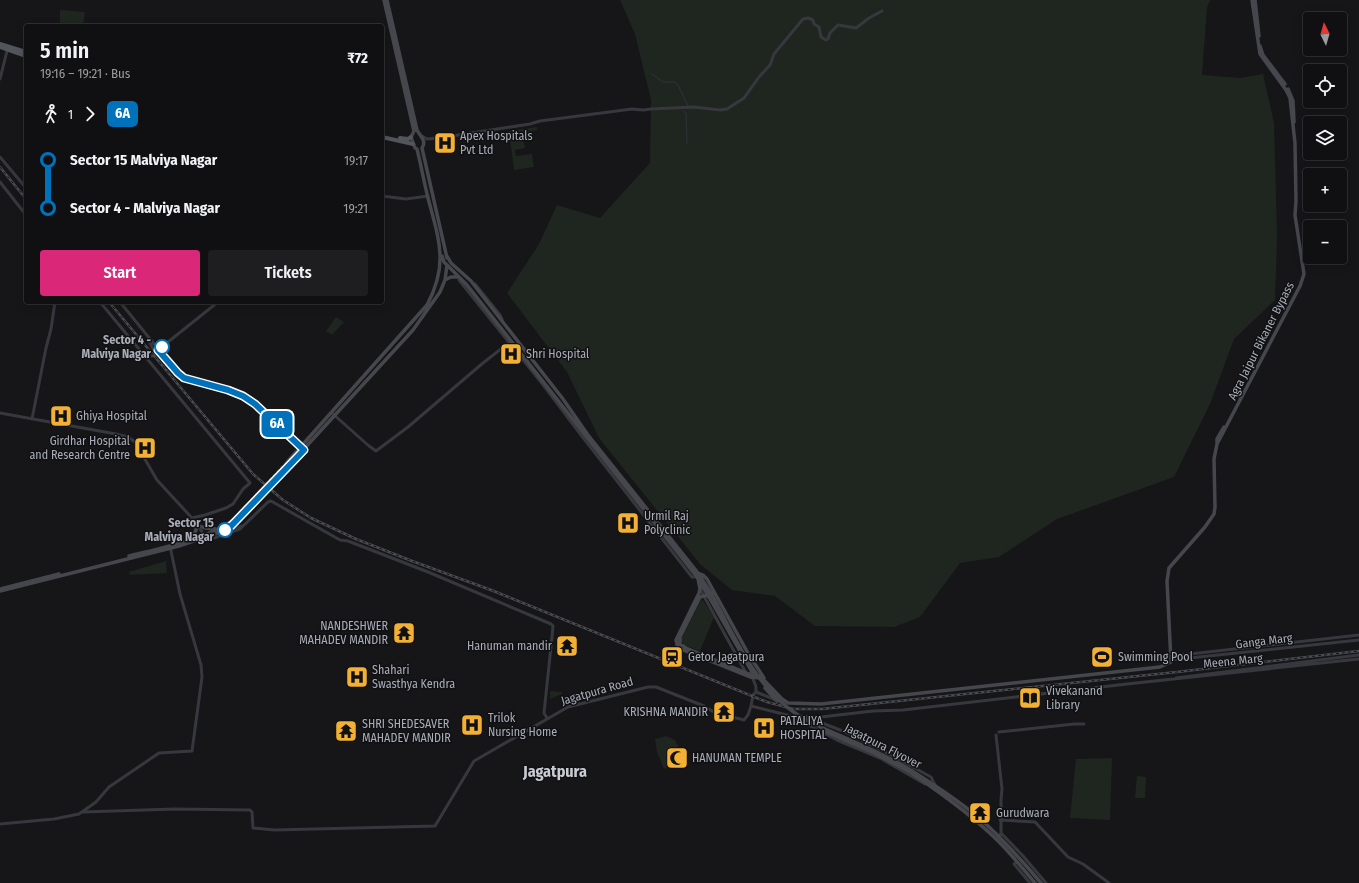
<!DOCTYPE html>
<meta charset="utf-8">
<style>
:root{--surface:#101012;--page:#1e1e20;--text:#f1f3f6;--muted:#9c9d9f;--line:#303032;--accent:#db2777}
body{margin:0;font-family:"Fira Sans Condensed",sans-serif;background:var(--page);color:var(--text);height:100vh;display:flex;flex-direction:column;font-size:15px;white-space:nowrap}
*{box-sizing:border-box;margin:0}
p{font-size:13px;color:var(--muted)}
.icon{flex:none;width:22px;height:22px;fill:none;stroke:currentColor;stroke-width:2;stroke-linecap:round;stroke-linejoin:round}
.map{position:relative;flex:1;overflow:hidden}
.side{position:absolute;left:24px;top:24px;width:360px;height:280px;display:flex;flex-direction:column;background:var(--surface);border-radius:4px;box-shadow:0 2px 10px #0003,0 0 0 1px var(--line)}
.side>*{flex:none}
.badge{padding:0 8px;border-radius:6px;font-size:14px;line-height:26px}
.needle{width:26px;rotate:355deg}
.fabs{position:absolute;left:1303px;top:12px;display:grid;gap:8px}
.fabs a{display:grid;place-items:center;width:44px;height:44px;border-radius:4px;background:var(--surface);box-shadow:0 2px 10px #0003,0 0 0 1px var(--line);font-size:20px}
.map>.badge{position:absolute;translate:-50% -50%;box-shadow:0 0 0 2px #fff}
.legs{display:flex;align-items:center;gap:6px;height:44px;padding:0 16px;font-size:13px}
.legs p{margin-inline-start:auto}
.overview{display:flex;align-items:center;justify-content:space-between;height:68px;padding:0 16px}
h1{font-size:22px;font-weight:600;line-height:30px}
.button{display:flex;gap:8px;margin-top:auto;padding:8px 16px}
.button a{flex:1;height:46px;border-radius:4px;background:var(--accent);color:#fff;font-size:16px;font-weight:600;line-height:46px;text-align:center}
.button a+a{background:var(--page);color:var(--text)}
ul{padding:0 16px;list-style:none}
li{display:flex;align-items:center;gap:14px;height:48px;font-size:15px}
li i{display:grid;place-items:center;width:6px;height:100%;margin:0 5px;background:currentColor}
li i::after{content:'';width:10px;height:10px;margin:-5px;border:3px solid;border-radius:50%;background:var(--surface)}
li p{margin-inline-start:auto}
li:first-child i{background:linear-gradient(#0000 50%,currentColor 0)}
li:last-child i{background:linear-gradient(currentColor 50%,#0000 0)}
.map>svg:first-child{display:block}
.green{fill:#1e261f}
.water{fill:#2c353c}
.lines{fill:none;stroke-linecap:round;stroke-linejoin:round}
.stream{stroke:#2c353c;stroke-width:1}
.tertiary-tunnel{stroke:#333438;stroke-width:3;stroke-dasharray:3 1.5;stroke-linecap:butt}
.secondary-tunnel{stroke:#333438;stroke-width:3.5;stroke-dasharray:3.5 2;stroke-linecap:butt}
.tertiary{stroke:#37383d;stroke-width:3}
.secondary{stroke:#45474d;stroke-width:3.5}
.primary{stroke:#53555c;stroke-width:4}
.rail-casing{stroke:#4a4c52;stroke-width:2.5}
.rail{stroke:#111113;stroke-width:1;stroke-dasharray:3;stroke-linecap:butt}
.secondary-bridge{stroke:#45474d;stroke-width:3.5}
.line-1-casing{stroke:#fff;stroke-width:9}
.line-1{stroke:#0072bc;stroke-width:6}
.stop-1-dot{fill:#fff;stroke:#0072bc;stroke-width:2}
.labels{text-anchor:middle;stroke-width:3;stroke-linejoin:round;paint-order:stroke}
.poi-label{font-size:12px;fill:#a8adb8;stroke:#111113;text-anchor:start}
.stop-label{font-size:12px;font-weight:bold;fill:#a8adb8;stroke:#111113;text-anchor:end}
.street-label{font-size:12px;fill:#a8adb8;stroke:#111113}
.district-label{font-size:16px;font-weight:bold;fill:#c9ccd4;stroke:#111113}
</style>
<div class="map">
<svg width="1359" height="883" viewBox="0 0 1359 883">
<rect width="100%" height="100%" fill="#161618"/>
<!-- green -->
<path class="green" d="M620 0H1210L1207 8 1202 75 1240 78 1263 74 1274 123 1277 235 1275 300 1234 339 1210 404 1174 477 1057 519 999 557 960 563 920 617 894 627 815 626 775 596 732 590 700 564 599 438 567 372 507 293 539 244 557 205 600 218 650 163 651 100 635 34Z
M60 10 85 12 83 26H60Z
M537 127V130L513 135 514 140 523 139 525 148 515 150 516 156 532 154 534 167 514 170 509 131Z
M336 317 344 322 332 335 326 331Z
M166 561 167 573 130 575 129 572Z
M702 599 714 617 700 651 684 645 681 640 701 600Z
M550 691 562 692V694L550 699Z
M666 736 675 740 680 750C674 759 674 765 664 769L657 752 655 739Z
M1112 758 1110 820 1070 818 1076 759Z
M1137 776 1146 777 1145 798H1135Z"/>
<!-- water -->
<path class="water" d="M1105 650 1107 663H1098L1096 651Z"/>
<g class="lines">
<!-- stream -->
<path class="stream" d="M652 74 663 82H675L678 85 688 106
M684 111 686 114 687 143"/>
<!-- tertiary-tunnel -->
<path class="tertiary-tunnel" d="M151 357 155 354"/>
<!-- secondary-tunnel -->
<path class="secondary-tunnel" d="M236 517 288 461
M239 518 291 463"/>
<!-- tertiary -->
<path class="tertiary" d="M0 79 8 47
M422 136 427 139 439 138 530 124 540 121 632 109 643 110 651 109 694 107 720 110 727 109 744 98 759 77 770 65 774 54 803 19 808 18 813 20 814 24 819 27 821 37 826 40 828 39 830 33 838 25 856 28 869 18 882 11
M0 157 26 188
M0 182 26 215
M382 196 406 199 428 196
M460 278 459 280 544 386 581 435 692 577H697
M475 284 500 315 502 319
M100 302 250 483 243 489 233 504 226 508 205 515 192 518
M120 302 181 377 216 386 243 396 265 412 301 448
M149 341C152 348 157 357 166 360
M158 350 218 302
M0 413 116 434 128 437 135 442 157 480 192 518
M333 414 369 446 376 451 408 427 483 363 511 341
M32 419 46 348 51 329 55 302
M192 518 206 537 209 538H214L240 529 268 502 271 501 340 540 348 541 428 572 551 624 553 626 552 637 544 713 547 718
M229 531 242 526
M700 589 746 673
M1172 656 1359 635
M1171 660 1359 640
M752 676 756 687V692
M1176 678 1359 655
M756 692 776 700
M751 706 753 695 756 692
M791 716 837 740 880 758 925 784
M807 717 845 732 889 754 931 777 935 785
M999 732 1074 724H1084
M996 735 1002 789 1001 800V833L999 837
M83 812 175 809 250 810 252 812 253 828 274 830 435 826 474 761 568 707 648 687H656L704 706 712 711 721 714 744 720 748 715 751 706 791 716 821 717 873 711 903 710 1127 684 1359 659
M1000 820 1035 822 1068 857 1083 864 1109 883
M0 824 54 819 79 814 96 802 109 787 159 753 192 751 202 677 201 665 180 594 170 546
M1001 833 1023 856 1046 883
M1017 862 1014 864 1030 883"/>
<!-- secondary -->
<path class="secondary" d="M387 0 417 130C420 136 427 141 422 148
M1255 0 1259 36
M1260 46 1263 55 1285 84
M1288 89 1293 101 1294 122
M422 148 447 258
M442 256 444 262 467 285 697 577 709 597
M447 256 451 263 471 281 502 321 563 399 588 435 698 573 712 595
M445 280 451 277H458
M1217 443V439L1224 427
M288 461 427 305C449 264 439 240 428 198 424 182 421 165 417 149L415 148 411 137 414 131 384 0
M291 463 413 330 440 292 445 280 447 265
M200 526 205 528 216 529
M187 539 195 533 197 526
M129 556C157 549 217 537 236 517
M698 573 703 575 707 579 749 655 764 678
M698 579 700 589 699 593 676 640 678 648 750 677 761 678
M0 589 59 574
M0 591 179 546 220 532 231 526 239 518
M708 595 700 597 680 637V644L686 648 749 674 759 676
M760 676 782 699 788 703 821 704 1160 667 1171 662 1167 581 1169 568 1205 527 1214 514 1215 507 1214 459 1217 444 1300 286 1304 274 1295 215 1296 201 1295 143 1290 98 1286 90 1260 54 1252 0
M912 771C938 787 964 804 987 825 1006 843 1024 863 1041 883
M910 772C939 792 969 813 994 837 1009 851 1022 868 1035 883"/>
<!-- primary -->
<path class="primary" d="M0 44 26 52
M0 47 26 56
M382 137 413 144
M400 138 408 139 411 137"/>
<!-- rail casing -->
<g class="rail-casing">
<path id="rail" d="M0 167 26 199
M109 302 253 474 283 500 311 518 356 539 412 561 491 590 767 702 793 709H822L1177 672 1359 651"/>
</g>
<!-- rail -->
<use href="#rail" class="rail"/>
<!-- secondary-bridge -->
<path class="secondary-bridge" d="M712 595C735 637 754 685 795 713 811 724 829 731 846 738 869 748 891 758 912 771
M709 597 752 672
M765 688 777 701
M824 731 874 753 910 772"/>
</g>
<g class="lines">
<!-- line-1 casing -->
<g class="line-1-casing">
<path id="line-1" d="M162 347 158 350 178 373 184 378 228 390 243 396 255 404 304 450 232 525 225 530"/>
</g>
<!-- line-1 -->
<use href="#line-1" class="line-1"/>
</g>
<!-- icons -->
<defs>
<g id="hospital-square" transform="scale(1.15)"><rect x="-9" y="-9" width="18" height="18" rx="4" fill="#f2b134" stroke="#111113"/><path d="M-5-5h3v3.5h4V-5h3V5h-3V1.5h-4V5h-3Z" fill="#111"/></g>
<g id="temple-square" transform="scale(1.15)"><rect x="-9" y="-9" width="18" height="18" rx="4" fill="#f2b134" stroke="#111113"/><path d="M0-6L5-2H3V0L6.5 2.5H4V6H1.5V3h-3V6H-4V2.5H-6.5L-3 0V-2H-5Z" fill="#111"/></g>
<g id="station-square" transform="scale(1.15)"><rect x="-9" y="-9" width="18" height="18" rx="4" fill="#f2b134" stroke="#111113"/><path d="M-3-6H3Q5-6 5-4V2Q5 4 3 4L4.5 6H3L1.5 4h-3L-3 6H-4.5L-3 4Q-5 4-5 2V-4Q-5-6-3-6ZM-3.5-4v3h7v-3ZM-3.5 1v1.5H-2V1ZM2 1v1.5H3.5V1Z" fill="#111"/></g>
<g id="stadium-square" transform="scale(1.15)"><rect x="-9" y="-9" width="18" height="18" rx="4" fill="#f2b134" stroke="#111113"/><path d="M0-5a6.5 5 0 1 0 0 10a6.5 5 0 1 0 0-10ZM-3.5-1.8h7v3.6h-7Z" fill="#111"/></g>
<g id="library-square" transform="scale(1.15)"><rect x="-9" y="-9" width="18" height="18" rx="4" fill="#f2b134" stroke="#111113"/><path d="M-6-4Q-3-5.5-.7-3.5V5Q-3 3-6 4ZM6-4Q3-5.5 .7-3.5V5Q3 3 6 4Z" fill="#111"/></g>
<g id="mosque-square" transform="scale(1.15)"><rect x="-9" y="-9" width="18" height="18" rx="4" fill="#f2b134" stroke="#111113"/><path d="M3.5-4.9A6 6 0 1 0 3.5 4.9A5 5 0 1 1 3.5-4.9Z" fill="#111"/></g>
</defs>
<g fill-rule="evenodd">
<use href="#hospital-square" x="445" y="143"/>
<use href="#hospital-square" x="511" y="354"/>
<use href="#hospital-square" x="61" y="416"/>
<use href="#hospital-square" x="145" y="448"/>
<use href="#hospital-square" x="628" y="523"/>
<use href="#temple-square" x="404" y="633"/>
<use href="#temple-square" x="567" y="646"/>
<use href="#station-square" x="672" y="657"/>
<use href="#stadium-square" x="1102" y="657"/>
<use href="#hospital-square" x="357" y="677"/>
<use href="#library-square" x="1030" y="698"/>
<use href="#temple-square" x="724" y="712"/>
<use href="#hospital-square" x="472" y="725"/>
<use href="#hospital-square" x="764" y="728"/>
<use href="#temple-square" x="346" y="731"/>
<use href="#mosque-square" x="677" y="758"/>
<use href="#temple-square" x="980" y="813"/>
</g>
<!-- markers -->
<g class="stop-1-dot">
<circle cx="162" cy="347" r="7"/>
<circle cx="225" cy="530" r="7"/>
</g>
<g class="labels">
<!-- poi labels -->
<g class="poi-label">
<text x="460" y="140">Apex Hospitals<tspan x="460" dy="14">Pvt Ltd</tspan></text>
<text x="526" y="358">Shri Hospital</text>
<text x="76" y="420">Ghiya Hospital</text>
<text x="130" y="445" text-anchor="end">Girdhar Hospital<tspan x="130" dy="14">and Research Centre</tspan></text>
<text x="644" y="520">Urmil Raj<tspan x="644" dy="14">Polyclinic</tspan></text>
<text x="388" y="630" text-anchor="end">NANDESHWER<tspan x="388" dy="14">MAHADEV MANDIR</tspan></text>
<text x="552" y="650" text-anchor="end">Hanuman mandir</text>
<text x="688" y="661">Getor Jagatpura</text>
<text x="1118" y="661">Swimming Pool</text>
<text x="372" y="674">Shahari<tspan x="372" dy="14">Swasthya Kendra</tspan></text>
<text x="1046" y="695">Vivekanand<tspan x="1046" dy="14">Library</tspan></text>
<text x="708" y="716" text-anchor="end">KRISHNA MANDIR</text>
<text x="488" y="722">Trilok<tspan x="488" dy="14">Nursing Home</tspan></text>
<text x="780" y="725">PATALIYA<tspan x="780" dy="14">HOSPITAL</tspan></text>
<text x="362" y="728">SHRI SHEDESAVER<tspan x="362" dy="14">MAHADEV MANDIR</tspan></text>
<text x="692" y="762">HANUMAN TEMPLE</text>
<text x="996" y="817">Gurudwara</text>
</g>
<!-- stop labels -->
<g class="stop-label">
<text x="151" y="344">Sector 4 -<tspan x="151" dy="14">Malviya Nagar</tspan></text>
<text x="214" y="527">Sector 15<tspan x="214" dy="14">Malviya Nagar</tspan></text>
</g>
<!-- street labels -->
<g class="street-label">
<text transform="translate(1261 341) rotate(-63)" y="4">Agra Jaipur Bikaner Bypass</text>
<text transform="translate(1264 641) rotate(-7)" y="4">Ganga Marg</text>
<text transform="translate(1233 661) rotate(-6)" y="4">Meena Marg</text>
<text transform="translate(597 691) rotate(-16)" y="4">Jagatpura Road</text>
<text transform="translate(883 746) rotate(27)" y="4">Jagatpura Flyover</text>
</g>
<!-- district labels -->
<g class="district-label">
<text x="555" y="777">Jagatpura</text>
</g>
</g>
</svg>
<div class="fabs">
<a><svg class="needle" viewBox="-14 -14 28 28"><path d="M0-13l5 13h-10z" fill="#e53935"/><path d="M0 13l5-13h-10z" fill="#9c9d9f"/></svg></a>
<a><svg class="icon" aria-label="locate" viewBox="0 0 24 24"><circle cx="12" cy="12" r="6"/><path d="M12 2v4M12 18v4M2 12h4M18 12h4"/></svg></a>
<a><svg class="icon" aria-label="layers" viewBox="0 0 24 24"><path d="M12 4l9 5-9 5-9-5zM3 14l9 5 9-5"/></svg></a>
<a>+</a>
<a>−</a>
</div>
<b class="badge" style="left:277px;top:424px;background:#0072bc;color:#fff">6A</b>
<section class="side">
<div class="overview"><div><h1>5 min</h1><p>19:16 – 19:21 · Bus</p></div><b>₹72</b></div>
<div class="legs"><svg class="icon" aria-label="walk" viewBox="0 0 24 24"><circle cx="13" cy="4" r="2"/><path d="M13 8l-2 6 4 7M11 14l-3 7M7 12l3-4h3l4 4"/></svg>1<svg class="icon" aria-label="forward" viewBox="0 0 24 24"><path d="M9 5l7 7-7 7"/></svg><b class="badge" style="background:#0072bc;color:#fff">6A</b></div>
<ul>
<li><i style="color:#0072bc"></i><b>Sector 15 Malviya Nagar</b><p>19:17</p></li>
<li><i style="color:#0072bc"></i><b>Sector 4 - Malviya Nagar</b><p>19:21</p></li>
</ul>
<div class="button"><a>Start</a><a>Tickets</a></div>
</section>
</div>
